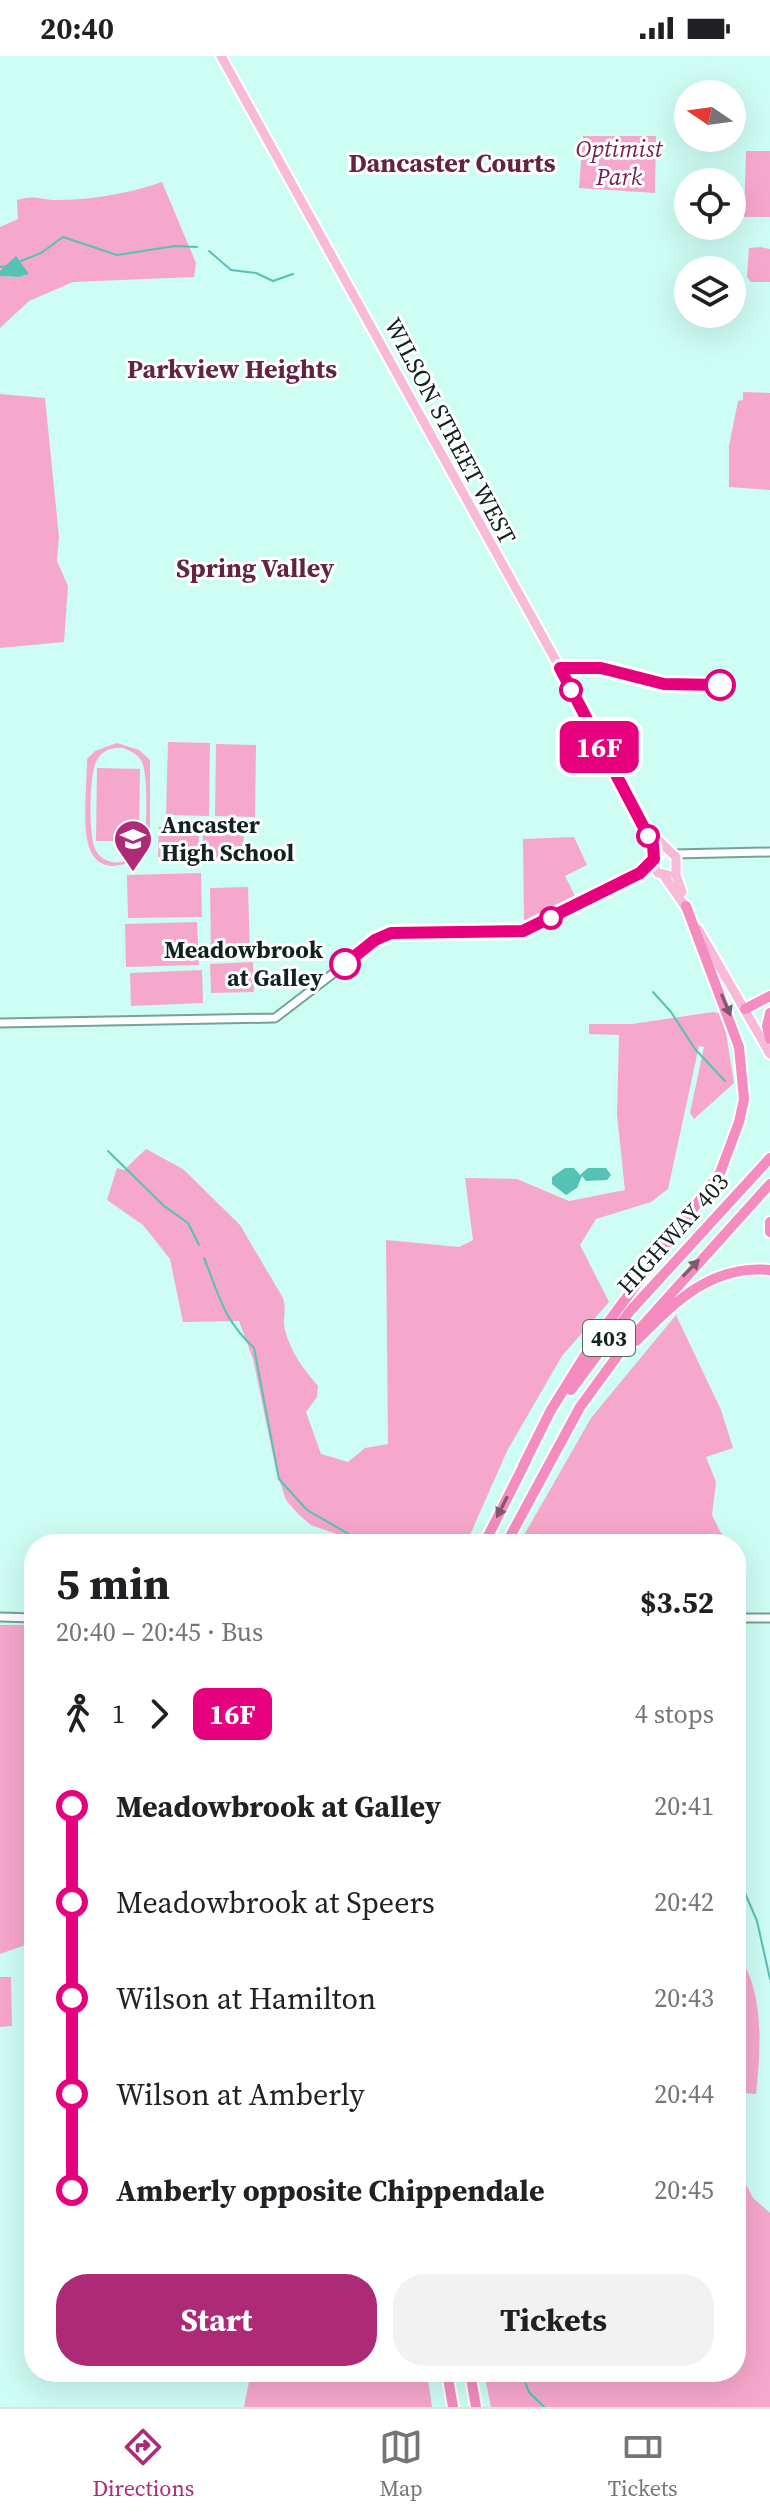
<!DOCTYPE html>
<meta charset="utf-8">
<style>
:root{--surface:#fff;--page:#f2f2f2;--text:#202124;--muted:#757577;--line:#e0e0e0;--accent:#ac2a76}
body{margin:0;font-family:"Source Serif 4",serif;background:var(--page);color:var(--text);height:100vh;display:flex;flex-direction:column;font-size:30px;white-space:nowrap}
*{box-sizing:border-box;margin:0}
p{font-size:26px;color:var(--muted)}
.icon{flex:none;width:44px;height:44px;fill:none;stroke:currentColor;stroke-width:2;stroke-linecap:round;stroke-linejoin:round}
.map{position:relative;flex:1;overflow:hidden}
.drawer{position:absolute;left:24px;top:1478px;width:722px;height:848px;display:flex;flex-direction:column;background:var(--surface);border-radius:32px;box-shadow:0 8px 32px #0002}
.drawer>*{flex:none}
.badge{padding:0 16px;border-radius:12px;font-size:28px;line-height:52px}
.needle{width:52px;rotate:283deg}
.controls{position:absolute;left:674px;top:24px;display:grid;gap:16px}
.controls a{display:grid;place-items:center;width:72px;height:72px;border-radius:50%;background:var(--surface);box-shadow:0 8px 32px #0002;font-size:40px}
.map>.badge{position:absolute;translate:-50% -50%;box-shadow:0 0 0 4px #fff}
.legs{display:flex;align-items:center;gap:12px;height:88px;padding:0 32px;font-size:26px}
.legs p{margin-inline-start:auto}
.summary{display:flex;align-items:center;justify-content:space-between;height:136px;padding:0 32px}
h1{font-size:44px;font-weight:700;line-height:60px}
.action{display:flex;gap:16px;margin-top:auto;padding:16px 32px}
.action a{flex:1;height:92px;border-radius:32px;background:var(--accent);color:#fff;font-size:32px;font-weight:700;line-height:92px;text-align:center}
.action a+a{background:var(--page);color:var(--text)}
ul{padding:0 32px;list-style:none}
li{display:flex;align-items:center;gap:28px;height:96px;font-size:30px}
li i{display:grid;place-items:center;width:12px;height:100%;margin:0 10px;background:currentColor}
li i::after{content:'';width:20px;height:20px;margin:-10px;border:6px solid;border-radius:50%;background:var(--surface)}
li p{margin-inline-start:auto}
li:first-child i{background:linear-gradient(#0000 50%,currentColor 0)}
li:last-child i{background:linear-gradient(currentColor 50%,#0000 0)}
.status{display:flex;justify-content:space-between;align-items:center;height:56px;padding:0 40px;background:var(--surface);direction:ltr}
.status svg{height:22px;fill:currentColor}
.dock{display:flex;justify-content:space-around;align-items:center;height:112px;border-top:2px solid var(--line);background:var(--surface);font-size:22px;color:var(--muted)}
.dock a{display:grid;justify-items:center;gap:4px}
.dock .active{color:var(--accent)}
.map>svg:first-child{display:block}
.green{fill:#f6a7cc;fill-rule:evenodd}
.water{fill:#55c2b3}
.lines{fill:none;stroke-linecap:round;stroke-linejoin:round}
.stream{stroke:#55c2b3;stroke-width:2}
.minor-casing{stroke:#75a29a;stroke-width:11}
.major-casing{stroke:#fff;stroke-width:13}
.highway-casing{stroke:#fff;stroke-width:14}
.minor{stroke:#fff;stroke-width:7}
.major{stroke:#f8bad9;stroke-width:9}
.highway{stroke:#f48cbf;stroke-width:10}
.oneway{fill:#825870}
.line-1-casing{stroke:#fff;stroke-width:18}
.line-1{stroke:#e6007e;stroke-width:12}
.stop-1-dot{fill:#fff;stroke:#e6007e;stroke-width:4}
.labels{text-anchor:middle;stroke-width:6;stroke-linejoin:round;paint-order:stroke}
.shield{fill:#fff;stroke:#586563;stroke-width:2}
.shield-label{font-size:22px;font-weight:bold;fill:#112320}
.park-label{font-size:24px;font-style:italic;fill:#761e50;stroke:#fff}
.street-label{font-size:24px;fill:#112320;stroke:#fff}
.poi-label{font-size:24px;font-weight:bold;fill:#112320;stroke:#fff;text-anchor:start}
.stop-label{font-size:24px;font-weight:bold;fill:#112320;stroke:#fff;text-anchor:end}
.neighbourhood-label{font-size:26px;font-weight:bold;fill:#622344;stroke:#fff}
</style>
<div class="status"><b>20:40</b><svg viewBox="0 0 49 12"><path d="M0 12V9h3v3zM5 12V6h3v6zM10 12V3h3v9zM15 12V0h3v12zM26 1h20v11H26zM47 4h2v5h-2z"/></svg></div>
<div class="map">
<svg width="770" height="2351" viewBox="0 0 770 2351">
<rect width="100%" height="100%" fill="#cefdf4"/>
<!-- green -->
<path class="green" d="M583 80H656L655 137 579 132Z
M746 95H770V161H744Z
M162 126 196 207 194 221 73 226 29 245 0 272V220L19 221 29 218 7 210 0 215V171L18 163 17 144C35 139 38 143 54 144 91 144 127 138 162 126Z
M760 191 770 193V226H751L747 221 749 192Z
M743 336 770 337V434L729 431V390L738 345 743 344Z
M0 338 45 342 59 481 57 505 68 530 64 586 0 592Z
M168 686 210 687 209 760 166 759Z
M117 687 139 694 150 704V793C133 808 100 823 89 791 82 771 87 726 87 703L95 695ZM123 692C131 695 138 698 142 706 148 718 147 772 144 786 139 808 107 814 96 795 88 782 89 716 97 704 102 694 113 691 123 692Z
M216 688 256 689 255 761 215 760Z
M97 712 140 713 139 785H96Z
M159 771H199V802L158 801Z
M203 771 244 772 243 802H203Z
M574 781 587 809 565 820 576 842 524 868 523 783Z
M201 817 202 861 128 862 127 819Z
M248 831 250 898 211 899 210 832Z
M197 866 199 909 126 911 125 868Z
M253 906 254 936 211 937 210 908Z
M202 914 203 947 131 950 130 917Z
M713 956 723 958 734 1027 694 1063 690 1057 704 991 699 990 668 1133 651 1146 596 1163 580 1189 609 1246 562 1300 507 1395 466 1488H365L311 1469 298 1458 286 1444 276 1414 253 1303 239 1265 183 1266 170 1203 143 1169 107 1144 117 1112 124 1114 146 1093 183 1113 240 1169 283 1242C287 1255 282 1263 285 1274 290 1295 304 1314 318 1330L317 1341 306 1356 321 1398 348 1406 365 1392 388 1388 386 1184 459 1191 473 1184 465 1122 517 1123 569 1145 625 1134 617 1059 619 979 589 978V968H632Z
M676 1259 721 1354 733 1392 706 1401 716 1426 712 1459 723 1481 721 1488H519L591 1362Z
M0 1569H34V1886L0 1898Z
M736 1895C765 1935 761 1990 756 2038L744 2037 736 2057Z
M0 1921H11L12 1970 0 1971Z
M736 2109 753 2142 770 2157V2351H491L484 2316H736Z
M251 2316H427L432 2351H244Z"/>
<!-- water -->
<path class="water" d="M16 200 29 218 19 221 0 220V215Z
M565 1112H574L580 1119 588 1112H606L611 1119 607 1124 586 1125 582 1120 577 1132 566 1139 552 1128V1121Z"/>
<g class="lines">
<!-- stream -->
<path class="stream" d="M209 195 231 214 256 217 273 225 293 218
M21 205 41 197 63 181 117 199 175 190 197 191
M0 211 7 210
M653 936 671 956 695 993 725 1025
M108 1095 164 1150 188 1167 199 1189
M204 1202C220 1241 223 1263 254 1292L279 1423 307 1454 366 1488
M736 1816 757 1865 770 1923
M521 2316 529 2336 544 2351"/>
<!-- minor casing -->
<g class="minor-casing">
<path id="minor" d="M673 798 770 796
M0 967 275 962 382 880 400 876 523 875 640 817 654 803
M0 1561 34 1562
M736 1562H770"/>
</g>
<!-- major casing -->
<g class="major-casing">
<path id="major" d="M221 0 560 612 653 789 655 801
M650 776 676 801V819L682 836
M659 798 654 811 658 817 668 819
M664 820 689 856
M698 873 770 998"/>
</g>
<!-- highway casing -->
<g class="highway-casing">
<path id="highway" d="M745 953 770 940
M770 957 767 970 770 983
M770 1166V1176
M636 1285C674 1247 711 1208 770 1214
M571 1334 630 1255 770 1102
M523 1410 551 1354 594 1285 720 1117 739 1066 744 1043 739 991 686 850
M484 1488 526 1405
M506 1488 580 1351 626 1288 770 1128
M447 2316 453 2351
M470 2316 476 2351"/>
</g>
<!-- minor -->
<use href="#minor" class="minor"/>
<!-- major -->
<use href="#major" class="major"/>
<!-- highway -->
<use href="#highway" class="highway"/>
</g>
<!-- one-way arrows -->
<defs><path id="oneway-solid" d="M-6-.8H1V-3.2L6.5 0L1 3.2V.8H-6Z" transform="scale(2)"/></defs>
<g class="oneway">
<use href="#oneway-solid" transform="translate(726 949) rotate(67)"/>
<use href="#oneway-solid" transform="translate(691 1212) rotate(-46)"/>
<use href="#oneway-solid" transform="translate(502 1451) rotate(117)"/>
</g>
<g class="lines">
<!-- line-1 casing -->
<g class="line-1-casing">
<path id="line-1" d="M345 908 375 884 391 877 523 875 640 817 654 803 653 789 560 612H601L664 628 720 629"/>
</g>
<!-- line-1 -->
<use href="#line-1" class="line-1"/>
</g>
<!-- icons -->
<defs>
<g id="school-pin" transform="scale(2)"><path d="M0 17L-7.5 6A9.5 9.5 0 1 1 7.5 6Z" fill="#ac2a76" stroke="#fff"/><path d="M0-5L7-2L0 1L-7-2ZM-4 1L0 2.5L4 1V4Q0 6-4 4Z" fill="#fff"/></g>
</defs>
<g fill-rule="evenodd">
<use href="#school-pin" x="133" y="783"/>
</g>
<!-- markers -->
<g class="stop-1-dot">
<circle cx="720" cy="629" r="14"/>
<circle cx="571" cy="634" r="10"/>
<circle cx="648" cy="780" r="10"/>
<circle cx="551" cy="862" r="10"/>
<circle cx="345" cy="908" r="14"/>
</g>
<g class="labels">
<!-- shield labels -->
<rect class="shield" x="583" y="1264" width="52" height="36" rx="6"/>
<g class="shield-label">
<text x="609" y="1290">403</text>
</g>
<!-- park labels -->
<g class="park-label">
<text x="619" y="101">Optimist<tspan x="619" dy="28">Park</tspan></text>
</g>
<!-- street labels -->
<g class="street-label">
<text transform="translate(450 375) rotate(62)" y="8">WILSON STREET WEST</text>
<text transform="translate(673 1178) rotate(-48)" y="8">HIGHWAY 403</text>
</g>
<!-- poi labels -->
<g class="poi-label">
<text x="161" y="777">Ancaster<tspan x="161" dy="28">High School</tspan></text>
</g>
<!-- stop labels -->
<g class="stop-label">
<text x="323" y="902">Meadowbrook<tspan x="323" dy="28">at Galley</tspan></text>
</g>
<!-- neighbourhood labels -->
<g class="neighbourhood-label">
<text x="452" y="116">Dancaster Courts</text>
<text x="232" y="322">Parkview Heights</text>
<text x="255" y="521">Spring Valley</text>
</g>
</g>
</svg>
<div class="controls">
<a><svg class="needle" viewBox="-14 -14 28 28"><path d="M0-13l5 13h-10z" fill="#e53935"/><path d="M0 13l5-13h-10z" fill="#757577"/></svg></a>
<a><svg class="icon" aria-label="locate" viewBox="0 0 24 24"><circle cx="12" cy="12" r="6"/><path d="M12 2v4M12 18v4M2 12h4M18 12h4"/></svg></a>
<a><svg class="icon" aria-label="layers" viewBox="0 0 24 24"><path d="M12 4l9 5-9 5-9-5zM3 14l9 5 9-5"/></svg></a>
</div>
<b class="badge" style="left:599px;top:691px;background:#e6007e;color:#fff">16F</b>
<section class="drawer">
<div class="summary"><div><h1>5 min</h1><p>20:40 – 20:45 · Bus</p></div><b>$3.52</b></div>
<div class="legs"><svg class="icon" aria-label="walk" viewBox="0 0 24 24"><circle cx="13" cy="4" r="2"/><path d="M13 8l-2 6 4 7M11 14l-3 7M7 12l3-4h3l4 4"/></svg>1<svg class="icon" aria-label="forward" viewBox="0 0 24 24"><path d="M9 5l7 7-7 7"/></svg><b class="badge" style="background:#e6007e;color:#fff">16F</b><p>4 stops</p></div>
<ul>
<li><i style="color:#e6007e"></i><b>Meadowbrook at Galley</b><p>20:41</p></li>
<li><i style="color:#e6007e"></i><span>Meadowbrook at Speers</span><p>20:42</p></li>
<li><i style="color:#e6007e"></i><span>Wilson at Hamilton</span><p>20:43</p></li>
<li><i style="color:#e6007e"></i><span>Wilson at Amberly</span><p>20:44</p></li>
<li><i style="color:#e6007e"></i><b>Amberly opposite Chippendale</b><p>20:45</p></li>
</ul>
<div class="action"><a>Start</a><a>Tickets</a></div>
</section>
</div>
<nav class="dock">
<a class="active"><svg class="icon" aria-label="directions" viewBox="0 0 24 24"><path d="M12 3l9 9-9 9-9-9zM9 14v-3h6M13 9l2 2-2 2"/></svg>Directions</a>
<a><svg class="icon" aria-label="map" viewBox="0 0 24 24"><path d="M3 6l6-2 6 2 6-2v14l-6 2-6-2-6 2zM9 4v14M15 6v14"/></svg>Map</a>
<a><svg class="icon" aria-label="tickets" viewBox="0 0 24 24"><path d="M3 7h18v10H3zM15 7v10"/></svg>Tickets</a>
</nav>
